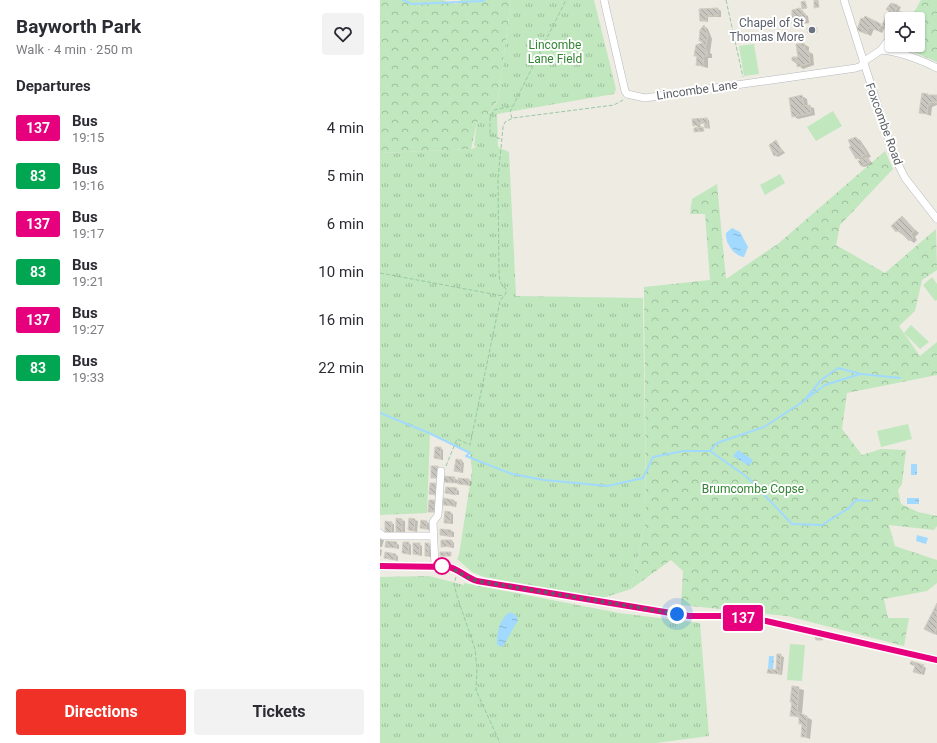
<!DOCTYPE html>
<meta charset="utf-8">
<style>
:root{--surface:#fff;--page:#f2f2f3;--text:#2b2b33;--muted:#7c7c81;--accent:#ef3128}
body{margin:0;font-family:Roboto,sans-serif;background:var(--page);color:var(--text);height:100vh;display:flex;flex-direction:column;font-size:15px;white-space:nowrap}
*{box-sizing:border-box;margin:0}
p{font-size:13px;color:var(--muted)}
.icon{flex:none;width:22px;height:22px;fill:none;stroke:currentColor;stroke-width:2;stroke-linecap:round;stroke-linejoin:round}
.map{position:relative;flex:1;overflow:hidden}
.details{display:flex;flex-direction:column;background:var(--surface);width:380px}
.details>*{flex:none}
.badge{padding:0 8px;border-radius:3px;font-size:14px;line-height:26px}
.fabs{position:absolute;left:505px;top:12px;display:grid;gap:8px}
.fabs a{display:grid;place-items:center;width:40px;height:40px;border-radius:4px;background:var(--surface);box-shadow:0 1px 3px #0004;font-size:20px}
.you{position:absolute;width:20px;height:20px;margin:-10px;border:3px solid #fff;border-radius:50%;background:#1a73e8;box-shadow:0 0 0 6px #1a73e833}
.map>.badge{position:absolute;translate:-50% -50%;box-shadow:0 0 0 2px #fff}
h2{padding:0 16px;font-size:15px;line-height:36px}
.round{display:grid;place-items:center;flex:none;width:42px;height:42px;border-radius:4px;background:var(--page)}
.overview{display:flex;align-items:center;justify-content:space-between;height:68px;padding:0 16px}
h1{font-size:19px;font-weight:700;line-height:30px}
.primary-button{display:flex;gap:8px;margin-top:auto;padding:8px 16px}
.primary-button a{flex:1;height:46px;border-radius:4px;background:var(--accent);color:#fff;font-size:16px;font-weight:700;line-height:46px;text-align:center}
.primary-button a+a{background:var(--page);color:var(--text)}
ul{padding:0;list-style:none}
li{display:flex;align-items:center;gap:12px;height:48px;padding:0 16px}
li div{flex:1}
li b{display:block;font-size:15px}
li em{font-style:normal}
li .badge{min-width:44px;font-weight:700;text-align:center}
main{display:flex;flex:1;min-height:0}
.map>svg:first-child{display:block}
.grass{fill:url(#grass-tufts)}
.forest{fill:url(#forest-crowns)}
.pitch{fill:#c0e7be}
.water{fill:url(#water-ripples)}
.shadow{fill:#0003}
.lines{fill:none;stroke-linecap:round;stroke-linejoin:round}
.stream{stroke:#a2daff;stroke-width:2}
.building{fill:url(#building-back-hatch);stroke:#d3cdc1}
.minor-casing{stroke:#b5b9be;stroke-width:8}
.path{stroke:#97c8a4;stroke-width:1;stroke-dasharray:4 2;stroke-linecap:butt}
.minor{stroke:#fff;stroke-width:7}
.line-casing{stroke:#fff;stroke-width:9}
.line{stroke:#e6007e;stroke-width:6}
.walk{stroke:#5b5f64;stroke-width:4;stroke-dasharray:0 7.2}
.worship-dot{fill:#6b7280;stroke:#fff;stroke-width:1.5}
.stop-dot{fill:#fff;stroke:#e6007e;stroke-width:2}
.labels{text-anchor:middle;stroke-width:4;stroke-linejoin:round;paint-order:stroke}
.worship-label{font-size:12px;fill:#5b616d;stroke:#fff;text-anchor:end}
.park-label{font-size:12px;fill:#318532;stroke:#fff}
.street-label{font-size:12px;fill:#5b5f64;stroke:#fff}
</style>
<main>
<section class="details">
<div class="overview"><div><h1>Bayworth Park</h1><p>Walk · 4 min · 250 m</p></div><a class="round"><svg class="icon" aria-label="heart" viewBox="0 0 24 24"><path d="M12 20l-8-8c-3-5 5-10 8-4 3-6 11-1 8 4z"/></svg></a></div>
<h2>Departures</h2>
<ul>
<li><span class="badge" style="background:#e6007e;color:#fff">137</span><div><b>Bus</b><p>19:15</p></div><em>4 min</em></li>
<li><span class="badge" style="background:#00a651;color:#fff">83</span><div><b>Bus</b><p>19:16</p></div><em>5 min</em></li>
<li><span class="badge" style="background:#e6007e;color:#fff">137</span><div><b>Bus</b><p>19:17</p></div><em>6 min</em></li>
<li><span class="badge" style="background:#00a651;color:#fff">83</span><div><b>Bus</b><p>19:21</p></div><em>10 min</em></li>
<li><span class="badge" style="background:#e6007e;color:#fff">137</span><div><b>Bus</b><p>19:27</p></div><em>16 min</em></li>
<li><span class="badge" style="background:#00a651;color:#fff">83</span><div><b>Bus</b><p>19:33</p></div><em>22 min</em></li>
</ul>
<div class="primary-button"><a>Directions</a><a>Tickets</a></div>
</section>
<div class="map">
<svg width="557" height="743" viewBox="0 0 557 743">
<defs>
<pattern id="grass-tufts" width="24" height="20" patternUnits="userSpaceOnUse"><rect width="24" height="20" fill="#c0e7be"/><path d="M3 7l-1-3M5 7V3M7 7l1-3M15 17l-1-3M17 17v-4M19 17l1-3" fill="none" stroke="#9fbe9e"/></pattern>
<pattern id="forest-crowns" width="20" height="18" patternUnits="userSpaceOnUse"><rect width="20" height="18" fill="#c0e7be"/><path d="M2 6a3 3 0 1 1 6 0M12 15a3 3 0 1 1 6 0" fill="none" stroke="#9fbe9e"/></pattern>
<pattern id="water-ripples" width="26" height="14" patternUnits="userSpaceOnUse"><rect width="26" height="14" fill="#a2daff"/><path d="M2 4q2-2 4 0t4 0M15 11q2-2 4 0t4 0" fill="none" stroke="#87b4d2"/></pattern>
<pattern id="building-back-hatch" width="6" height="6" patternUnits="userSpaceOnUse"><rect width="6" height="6" fill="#c9c6c0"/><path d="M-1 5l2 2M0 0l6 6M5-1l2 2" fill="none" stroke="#a6a4a0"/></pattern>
</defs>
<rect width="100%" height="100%" fill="#eeebe3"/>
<!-- grass -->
<path class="grass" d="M131 0H214L236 89 234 94 117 114 118 147 129 152 136 296 263 298 266 518 251 589 223 598 104 577 92 572 77 559 79 555 92 471 90 453 50 433 47 513 0 515V153L91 149 97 147 94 146 97 122 106 117 118 101Z
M49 576 84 585V583L239 613 320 623 329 736 276 743H0V577Z"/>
<!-- forest -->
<path class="forest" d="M0 0H63L76 4 81 0H131L118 100 106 117 97 122 91 149 0 153Z
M541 0H557V62L517 45H538V19H530Z
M505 151 513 169 460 225 456 245 505 273 556 229 557 270 542 280 535 311 519 326 540 356 557 342V375L467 393 462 429 482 455 501 449 526 450 522 484 518 490 521 504 538 512 557 516V526L554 530 509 525 515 546 557 560V583L547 591 504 599 508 618H529L524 646 407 616 301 605 303 571 291 560 251 589 266 518 264 287 330 280 325 214H310L312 199 337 184 346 279 399 243Z"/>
<!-- pitch -->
<path class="pitch" d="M374 44 379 74 364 76 359 46Z
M453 111 462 126 436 141 427 127Z
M400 174 405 183 385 195 380 185Z
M552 277 557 284V300L555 301 543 285Z
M531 325 549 342 540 349 524 333Z
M528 424 532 439 501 447 497 431Z
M410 644 425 645 422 681 407 680Z"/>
<!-- water -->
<path class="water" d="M352 228 360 232 368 247 364 257C354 256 345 243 346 233Z
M358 450 373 460 369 466 353 456Z
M531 464H537V475H531Z
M527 498H539V504H527Z
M537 535 548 538 546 544 536 541Z
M130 612 136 615 138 620 124 645 120 647 117 644C117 632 119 619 130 612Z
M389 656H394L393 670 388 669Z"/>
<!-- shadow -->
<path class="shadow" d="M512 4 521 7 519 11 529 16 528 19H512L511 29 506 26 502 33 494 29 491 36 483 32 479 24 481 19 484 21 485 17 502 26Z
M338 9 341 11V17H328V22L320 20V10Z
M420 9 423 11 424 14 428 16 429 23 416 25 413 24Z
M324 26 328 29 332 39 330 53 332 54V58H328V68L317 65 318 57 315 55 323 44 320 40Z
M424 44 429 47V52L433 54 434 65 423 69 413 61 419 57Z
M548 95 557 96V105L552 107 551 116 541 112Z
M422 96 427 99 428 106 434 108 435 115 418 119 413 116Z
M327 119 329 120 330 129 326 127V123L320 124 321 128 324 129V131L316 132 320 128 314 125V120Z
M476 138 480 140 487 150 491 157 488 158 493 164 484 167 481 166 482 161 477 158 472 146Z
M396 142 405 153 398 157 395 155Z
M522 218 539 233 535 237 537 240 534 243 512 227Z
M61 448 63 450V460L55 458Z
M82 461 84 463 83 473 75 471Z
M74 478 79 481 89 480 92 482 91 486 64 481Z
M76 489 79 491V495L66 493Z
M55 501 58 503 57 513 49 511Z
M74 501 77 502 76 507 64 504Z
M71 513 73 514V524L65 523Z
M17 519 25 521V533L17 532Z
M35 520 38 521 37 532 29 530Z
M46 522 49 523V530L42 528Z
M11 523 14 524V535L9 534Z
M61 530 71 531 74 532V537L64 536 61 535Z
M0 538 4 540 2 547H0Z
M72 541 74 543V548L62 546Z
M16 543 19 545V549L6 546Z
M29 543 31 545V555L23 553Z
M39 544 42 546V556L34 554Z
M48 544 51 546V557L46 556Z
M0 549 2 550 1 556H0Z
M15 555 18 556V561L5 558Z
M557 605V635L552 633Z
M398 655 404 657 402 675 388 672 397 671Z
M543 666 546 668 544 675 537 673Z
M412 687 424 690 422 714 432 720 430 739 422 736V724L420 723V718L411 715Z"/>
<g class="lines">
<!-- stream -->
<path class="stream" d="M23 0 32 4 104 1
M426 399 445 385 480 374
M0 413 49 433 90 453 86 456 132 474 164 480 228 486 263 478 273 457 303 451H330L367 477 412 524 442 525 469 508 476 500 490 501
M330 451 337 443 384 427 424 401 441 380 458 368 481 374 520 378"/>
</g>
<!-- building -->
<path class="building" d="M434 0H438L439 7 434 8Z
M425 1 427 8 422 9 421 2Z
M511 3 518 5 508 28 502 25 509 11 506 9Z
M338 8V16H326V21H320L319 9Z
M420 8 422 14 425 13 426 21 412 24V10Z
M519 11 526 14 524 19H516Z
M485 16 501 24 498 31 489 27 486 34 477 30 481 18 483 19Z
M324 25 328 36 325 49 327 50V56H323L324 66 316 65 317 56H314L316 45 322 43 323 41H319L320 30Z
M427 28H437V32L428 33Z
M424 43 425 51H429L430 63 417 67V61H412V57H418L416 44Z
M542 93 548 94V95H557V103L550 102V105H548L547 114 539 113Z
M422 95 424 106 430 105 431 113 412 117 409 98Z
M327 118 328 128H325L324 122 318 123V125L313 126 312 119Z
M323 127 324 131 314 132V128Z
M476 137 487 154 476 159 469 147 471 146 468 140Z
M396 140 402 151 394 156 389 145Z
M488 157 490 162 481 166 478 161Z
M522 216 535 230 531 234 533 237 529 241 519 230 516 232 511 226Z
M55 447H61L60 459 54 458Z
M76 459 82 460 80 472 74 471Z
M51 466H58L57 478H51Z
M64 476 75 477 74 483 63 482Z
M78 478 89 479V485L78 484Z
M50 483H56V495L49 494Z
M66 487 77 488 76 495 65 493Z
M63 498 74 500V506L63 505Z
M49 500H55L54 512H48Z
M65 511 71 512 70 523H64Z
M16 518 22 519V532H16Z
M29 518 35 519 34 531 28 530Z
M41 520 47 521 46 529 40 528Z
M5 521 12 522 11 534 5 533Z
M60 529 71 530V536L60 535Z
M61 540H72V546L61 547Z
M6 541 17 542 16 548 5 547Z
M23 542H29L28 554 22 553Z
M33 543H40L39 555 33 554Z
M45 543H49L48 556H45Z
M5 552 16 554 15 560 4 558Z
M60 552H71V556H60Z
M557 603V628L554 634 544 629Z
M442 636 443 640H436L435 637Z
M397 654H401L400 674 387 673 388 669 396 670Z
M531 661 544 665 541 674 533 672 535 666 530 664Z
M412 686 419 687 417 712 427 716 426 737H421L422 724H419V716H410L412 702H410Z"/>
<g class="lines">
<!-- minor casing -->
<g class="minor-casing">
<path id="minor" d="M224 0 245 91 247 94 265 98 476 68 484 65
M464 0 513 154 525 178 557 219
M501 50C522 52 539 59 557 68
M483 62 501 50 506 43
M0 533 3 536H53
M55 566 53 522 58 515 61 471
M0 567H69C80 570 87 578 97 581L309 616H348L386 621 557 660"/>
</g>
<!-- path -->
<path class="path" d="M346 0 363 77
M132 118 130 112 186 0
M120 139 110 134V118L114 110 132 106
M0 273 123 296
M66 466 77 439 90 445 120 301 126 293V289L120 282 119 272 118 179 123 127 125 122 133 118 234 105 243 100
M76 577 74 584 77 596 95 649 97 669 96 690 120 743"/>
<!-- minor -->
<use href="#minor" class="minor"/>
</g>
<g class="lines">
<!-- line casing -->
<g class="line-casing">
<path id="line" d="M0 566 69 567C80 570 87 578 97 581L309 616H348L386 621 557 660"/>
</g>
<!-- line -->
<use href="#line" class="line"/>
<!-- walk -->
<path class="walk" d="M62 566C76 568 84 577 97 581L297 614"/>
</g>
<!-- markers -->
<circle class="worship-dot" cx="432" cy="30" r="4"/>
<circle class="stop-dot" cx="62" cy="566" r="8"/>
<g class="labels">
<!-- worship labels -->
<g class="worship-label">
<text x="424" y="27">Chapel of St<tspan x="424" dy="14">Thomas More</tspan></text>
</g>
<!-- park labels -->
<g class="park-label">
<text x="175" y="49">Lincombe<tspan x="175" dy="14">Lane Field</tspan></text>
<text x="373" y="493">Brumcombe Copse</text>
</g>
<!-- street labels -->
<g class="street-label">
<text transform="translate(317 90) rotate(-8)" y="4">Lincombe Lane</text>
<text transform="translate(504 124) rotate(70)" y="4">Foxcombe Road</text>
</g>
</g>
</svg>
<div class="fabs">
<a><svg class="icon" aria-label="locate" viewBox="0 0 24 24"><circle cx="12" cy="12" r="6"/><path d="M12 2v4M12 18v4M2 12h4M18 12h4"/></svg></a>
</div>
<div class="you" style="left:297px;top:614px"></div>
<b class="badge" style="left:363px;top:618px;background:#e6007e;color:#fff">137</b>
</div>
</main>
